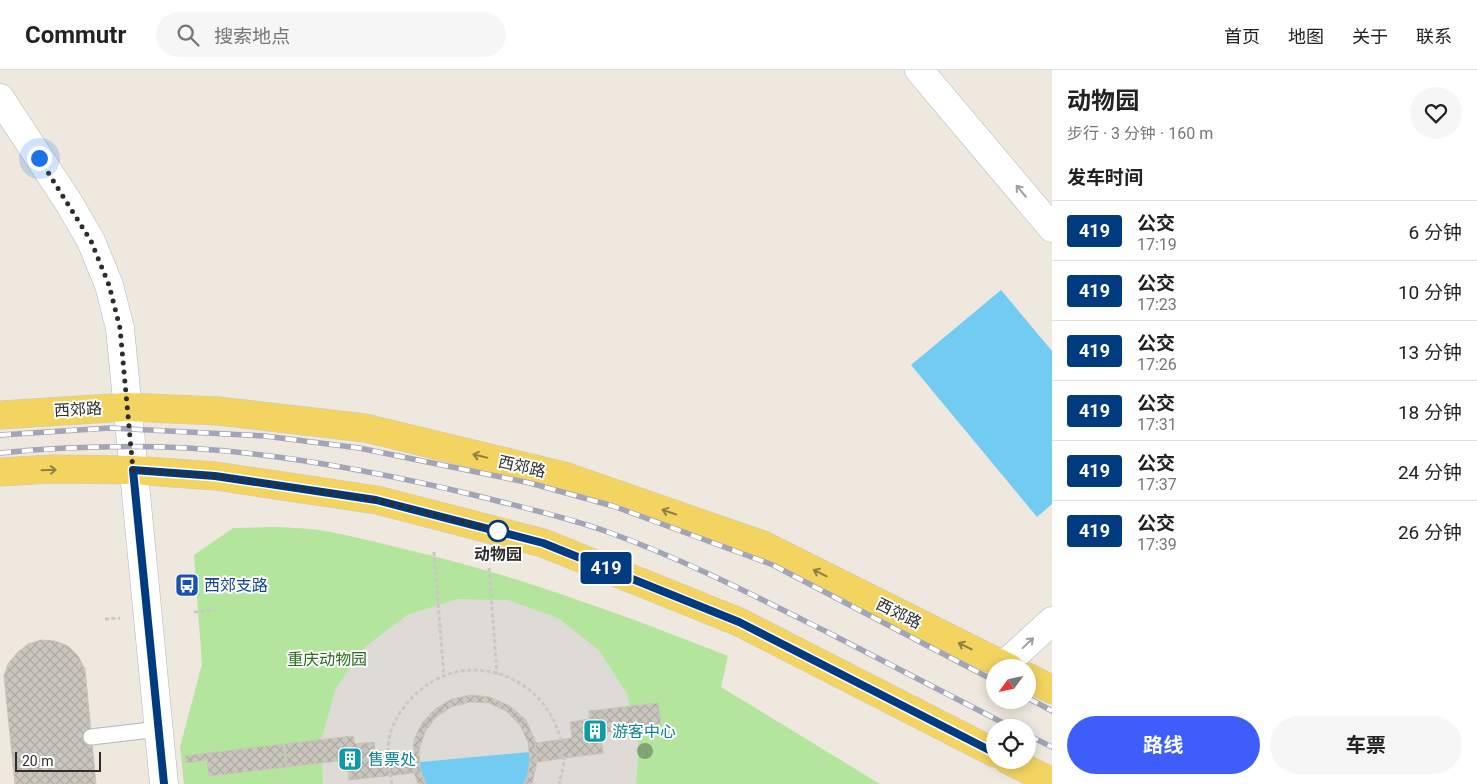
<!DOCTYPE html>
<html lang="zh">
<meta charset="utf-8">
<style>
:root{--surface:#fff;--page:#f6f6f6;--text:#222;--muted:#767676;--line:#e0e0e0;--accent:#3e5efc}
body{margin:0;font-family:Roboto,"Noto Sans SC",sans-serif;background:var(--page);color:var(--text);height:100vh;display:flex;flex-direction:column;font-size:19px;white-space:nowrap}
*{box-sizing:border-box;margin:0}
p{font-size:16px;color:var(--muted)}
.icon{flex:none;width:28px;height:28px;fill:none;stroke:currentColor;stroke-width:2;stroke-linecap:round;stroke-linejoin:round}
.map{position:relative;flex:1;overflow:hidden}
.sheet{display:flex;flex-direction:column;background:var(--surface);width:425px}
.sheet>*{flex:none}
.badge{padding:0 10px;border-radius:4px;font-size:18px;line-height:32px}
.needle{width:32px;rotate:237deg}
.fabs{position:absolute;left:986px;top:589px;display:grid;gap:10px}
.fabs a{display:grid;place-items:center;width:50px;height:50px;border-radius:50%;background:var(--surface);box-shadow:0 2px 12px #0003;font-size:25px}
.scale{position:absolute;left:15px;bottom:12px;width:86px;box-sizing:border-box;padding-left:5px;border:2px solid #2d2d2d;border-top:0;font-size:14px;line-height:18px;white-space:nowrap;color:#2d2d2d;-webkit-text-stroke:4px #fff;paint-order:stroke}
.you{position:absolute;width:25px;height:25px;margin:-12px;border:4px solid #fff;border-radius:50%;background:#1a73e8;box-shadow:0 0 0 8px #1a73e833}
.map>.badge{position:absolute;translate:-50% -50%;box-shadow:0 0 0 2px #fff}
h2{padding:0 15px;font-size:19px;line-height:45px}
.round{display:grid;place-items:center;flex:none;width:52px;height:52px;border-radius:26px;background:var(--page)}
.head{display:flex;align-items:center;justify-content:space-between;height:85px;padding:0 15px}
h1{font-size:24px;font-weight:700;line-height:38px}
.cta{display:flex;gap:10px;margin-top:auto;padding:10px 15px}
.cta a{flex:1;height:58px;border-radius:30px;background:var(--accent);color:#fff;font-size:20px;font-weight:700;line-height:58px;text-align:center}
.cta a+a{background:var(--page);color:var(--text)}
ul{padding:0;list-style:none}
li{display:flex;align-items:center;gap:15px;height:60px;padding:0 15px;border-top:1px solid var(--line)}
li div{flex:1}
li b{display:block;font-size:19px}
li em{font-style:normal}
li .badge{min-width:55px;font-weight:700;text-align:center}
header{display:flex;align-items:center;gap:30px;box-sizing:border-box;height:70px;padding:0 25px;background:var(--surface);border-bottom:1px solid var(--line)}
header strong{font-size:24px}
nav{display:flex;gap:28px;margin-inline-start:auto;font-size:18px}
.search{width:350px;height:45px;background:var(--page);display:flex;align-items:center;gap:12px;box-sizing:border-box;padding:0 18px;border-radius:28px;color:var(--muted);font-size:19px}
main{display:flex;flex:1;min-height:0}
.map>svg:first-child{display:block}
.park{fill:#b3e59c}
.plaza{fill:#dedbd7}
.water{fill:#72ccf1}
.building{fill:url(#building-cross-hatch);stroke:#cac4b9}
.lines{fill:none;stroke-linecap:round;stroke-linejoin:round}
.lane-casing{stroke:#b3b5c0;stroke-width:17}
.street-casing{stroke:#b3b5c0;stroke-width:29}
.secondary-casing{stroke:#b3b5c0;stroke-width:29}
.primary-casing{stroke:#c8c8c8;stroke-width:29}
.path{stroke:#c8c8c8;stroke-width:3;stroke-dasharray:4 2.5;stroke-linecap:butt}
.lane{stroke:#fff;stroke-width:15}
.street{stroke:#fff;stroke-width:28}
.secondary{stroke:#fff;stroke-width:28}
.primary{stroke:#f3d460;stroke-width:28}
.rail-casing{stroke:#a2a4b7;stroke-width:5.5}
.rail{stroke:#fff;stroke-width:4;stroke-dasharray:11;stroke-linecap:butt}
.tree{fill:#82a473}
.oneway{stroke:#a0a0a0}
.oneway2{stroke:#908046}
.line-casing{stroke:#fff;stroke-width:11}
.line{stroke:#003b80;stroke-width:8}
.walk{stroke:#2d2d2d;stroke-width:5;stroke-dasharray:0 9}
.stop-dot{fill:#fff;stroke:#003b80;stroke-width:2.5}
.labels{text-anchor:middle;stroke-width:4;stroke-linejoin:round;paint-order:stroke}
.street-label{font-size:16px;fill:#2d2d2d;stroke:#fff}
.stop-label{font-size:16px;font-weight:bold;fill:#2d2d2d;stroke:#fff}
.transit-label{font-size:16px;fill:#164399;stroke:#fff;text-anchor:start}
.park-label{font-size:16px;fill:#296d1a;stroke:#fff}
.culture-label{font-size:16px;fill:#0d838f;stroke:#fff;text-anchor:start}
</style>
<header>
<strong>Commutr</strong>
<div class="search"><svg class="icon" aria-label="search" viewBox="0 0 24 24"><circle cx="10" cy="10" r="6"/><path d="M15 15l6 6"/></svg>搜索地点</div>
<nav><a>首页</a><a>地图</a><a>关于</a><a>联系</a></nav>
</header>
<main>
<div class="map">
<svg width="1052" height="714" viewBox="0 0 1052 714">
<defs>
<pattern id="building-cross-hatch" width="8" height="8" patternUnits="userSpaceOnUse" patternTransform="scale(1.25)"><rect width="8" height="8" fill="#cac6be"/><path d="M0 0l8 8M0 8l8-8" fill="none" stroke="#aeaaa4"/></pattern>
</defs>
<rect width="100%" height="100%" fill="#eee8df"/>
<!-- park -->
<path class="park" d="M277 457C291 458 305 458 319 460 348 465 376 472 404 479 517 505 621 544 728 586L721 617 880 714H184L180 677 202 594 194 485 233 458Z"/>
<!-- plaza -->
<path class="plaza" d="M457 529 508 530 558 548 599 580 627 624 630 636 589 641V649L571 652 572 668 535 673 538 692 603 683 601 663 635 659 639 677 636 714H523L420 699 426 714H323L322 693 347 690 350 710 414 703 412 683 376 688 355 674 353 666 321 670 336 618 366 576 407 545Z"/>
<!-- water -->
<path class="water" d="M1001 220 1052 281V434L1037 447 911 295Z
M529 682C531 693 529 704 523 714H426L420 699V692Z"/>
<!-- building -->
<path class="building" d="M41 570 55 571 68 576 78 586 85 599 96 714H15L4 606 8 594 17 583 28 574Z
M471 625 490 627 510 636 526 650 535 670 537 692 532 714H523L527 708 530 690 528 672 520 655 506 641 489 633 470 632 451 637 436 647 425 662 419 680 420 699 426 714H418L414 703 413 683 414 670 422 653 435 639 452 629Z
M658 633 661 656 601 663 603 683 537 692 535 673 572 668 570 652 589 649V641Z
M353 666 355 674 374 672 376 688 413 683 414 703 349 710 347 690 287 697 285 674Z
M283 674 286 697 209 706 207 690 186 693 185 686Z"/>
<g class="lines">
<!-- lane casing -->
<g class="lane-casing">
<path id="lane" d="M91 667 159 659"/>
</g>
<!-- street casing -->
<g class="street-casing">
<path id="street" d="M919 0 1052 158
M1004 595 1052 551"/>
</g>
<!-- secondary casing -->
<g class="secondary-casing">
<path id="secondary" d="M0 28 69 133 91 171 109 215 120 258 164 714"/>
</g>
<!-- primary casing -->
<g class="primary-casing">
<path id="primary" d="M0 345 127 337 218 341 365 358 564 406 763 475 1009 598
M0 402 52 399 133 400 215 406 377 430 543 473 739 552 995 683
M1028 607 1052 620
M1008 690 1052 712"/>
</g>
<!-- path -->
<path class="path" d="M434 482 444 606
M489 498 497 604
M194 542 215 540
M105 549 120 548
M392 714C388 697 386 678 391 661 403 627 438 599 475 600 519 601 555 634 562 676 562 681 564 687 564 691 563 699 561 707 559 714"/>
<!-- lane -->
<use href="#lane" class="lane"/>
<!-- street -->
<use href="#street" class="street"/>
<!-- secondary -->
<use href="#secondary" class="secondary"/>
<!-- primary -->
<use href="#primary" class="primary"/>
<!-- rail casing -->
<g class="rail-casing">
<path id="rail" d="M0 365 110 358 265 366 359 378 530 413 613 436 773 495 995 611
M0 383C62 377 125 375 188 378 285 384 383 403 478 426 521 437 566 447 608 462 683 489 755 526 827 562 889 594 951 626 1013 658
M1028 628 1052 641
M1028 665 1052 677"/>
</g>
<!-- rail -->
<use href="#rail" class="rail"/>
</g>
<!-- trees -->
<circle class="tree" cx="645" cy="681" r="8"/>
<!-- one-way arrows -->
<defs><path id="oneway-shaft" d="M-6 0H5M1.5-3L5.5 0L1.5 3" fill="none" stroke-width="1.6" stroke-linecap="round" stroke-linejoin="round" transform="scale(1.25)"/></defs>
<g class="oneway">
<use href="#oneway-shaft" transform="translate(1021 121) rotate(-130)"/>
<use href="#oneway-shaft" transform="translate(1028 573) rotate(-43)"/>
</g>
<g class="oneway2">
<use href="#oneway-shaft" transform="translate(480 386) rotate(-167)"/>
<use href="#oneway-shaft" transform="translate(49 400) rotate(-2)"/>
<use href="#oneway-shaft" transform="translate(669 442) rotate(-161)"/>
<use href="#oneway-shaft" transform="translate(820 503) rotate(-154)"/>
<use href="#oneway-shaft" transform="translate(965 576) rotate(-154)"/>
</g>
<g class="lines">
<!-- line casing -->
<g class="line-casing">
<path id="line" d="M164 714 133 400 215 406 376 430 543 473 739 552 995 683"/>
</g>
<!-- line -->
<use href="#line" class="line"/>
<!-- walk -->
<path class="walk" d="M39 88 91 171 109 215 120 258 133 400 215 406 376 430 498 461"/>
</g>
<!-- icons -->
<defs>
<g id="bus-square" transform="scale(1.25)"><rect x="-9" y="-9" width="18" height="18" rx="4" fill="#1a4fb4" stroke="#fff"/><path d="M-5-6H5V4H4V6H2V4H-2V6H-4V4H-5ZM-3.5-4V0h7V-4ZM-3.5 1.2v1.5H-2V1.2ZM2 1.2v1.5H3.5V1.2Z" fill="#fff"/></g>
<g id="building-square" transform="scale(1.25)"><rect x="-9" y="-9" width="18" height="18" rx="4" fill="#0f9aa8" stroke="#fff"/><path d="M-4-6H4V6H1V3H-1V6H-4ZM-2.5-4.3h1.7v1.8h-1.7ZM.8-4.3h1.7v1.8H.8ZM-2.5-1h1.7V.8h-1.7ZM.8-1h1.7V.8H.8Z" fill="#fff"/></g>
</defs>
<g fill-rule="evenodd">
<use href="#bus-square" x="187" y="515"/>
<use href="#building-square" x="595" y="661"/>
<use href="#building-square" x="350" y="689"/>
</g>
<!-- markers -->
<circle class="stop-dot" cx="498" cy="461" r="10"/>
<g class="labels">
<!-- street labels -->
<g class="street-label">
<text transform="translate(78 339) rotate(-3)" y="6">西郊路</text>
<text transform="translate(522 396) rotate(13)" y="6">西郊路</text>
<text transform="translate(899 543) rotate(26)" y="6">西郊路</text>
</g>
<!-- stop labels -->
<g class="stop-label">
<text x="498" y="490">动物园</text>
</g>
<!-- transit labels -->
<g class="transit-label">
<text x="204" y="521">西郊支路</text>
</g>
<!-- park labels -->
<g class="park-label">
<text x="327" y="595">重庆动物园</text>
</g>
<!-- culture labels -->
<g class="culture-label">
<text x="612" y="667">游客中心</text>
<text x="368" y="695">售票处</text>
</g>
</g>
</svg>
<div class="fabs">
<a><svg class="needle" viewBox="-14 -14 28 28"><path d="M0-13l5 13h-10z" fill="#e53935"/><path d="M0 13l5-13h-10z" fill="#767676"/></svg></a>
<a><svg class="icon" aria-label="locate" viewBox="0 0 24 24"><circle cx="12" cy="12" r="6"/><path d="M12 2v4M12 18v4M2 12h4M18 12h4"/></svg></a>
</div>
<div class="scale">20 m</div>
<div class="you" style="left:39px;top:88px"></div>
<b class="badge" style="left:606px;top:498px;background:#003b80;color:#fff">419</b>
</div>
<section class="sheet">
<div class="head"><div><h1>动物园</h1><p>步行 · 3 分钟 · 160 m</p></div><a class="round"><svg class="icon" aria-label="heart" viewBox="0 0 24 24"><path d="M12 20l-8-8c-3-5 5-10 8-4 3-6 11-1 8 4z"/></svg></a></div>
<h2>发车时间</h2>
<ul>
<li><span class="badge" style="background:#003b80;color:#fff">419</span><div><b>公交</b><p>17:19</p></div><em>6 分钟</em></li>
<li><span class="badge" style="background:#003b80;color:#fff">419</span><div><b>公交</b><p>17:23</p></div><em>10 分钟</em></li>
<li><span class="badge" style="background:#003b80;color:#fff">419</span><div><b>公交</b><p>17:26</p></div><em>13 分钟</em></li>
<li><span class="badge" style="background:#003b80;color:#fff">419</span><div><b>公交</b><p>17:31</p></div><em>18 分钟</em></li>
<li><span class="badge" style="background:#003b80;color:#fff">419</span><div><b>公交</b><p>17:37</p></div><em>24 分钟</em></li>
<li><span class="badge" style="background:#003b80;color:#fff">419</span><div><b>公交</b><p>17:39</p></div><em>26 分钟</em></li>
</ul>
<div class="cta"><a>路线</a><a>车票</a></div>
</section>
</main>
